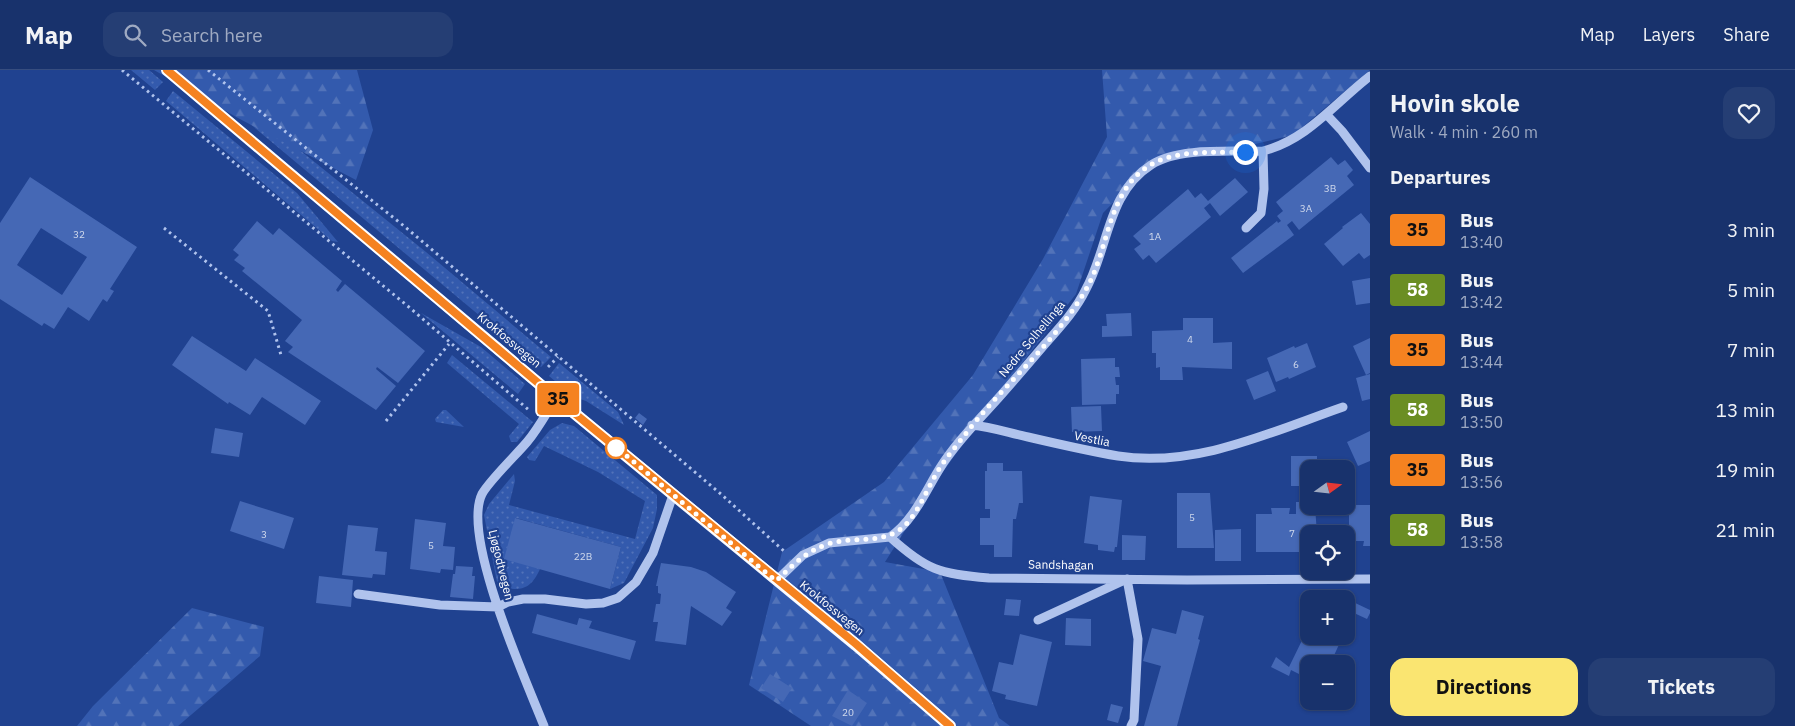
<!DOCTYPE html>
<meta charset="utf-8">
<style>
:root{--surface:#18326c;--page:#253e74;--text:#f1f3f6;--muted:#9faac2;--line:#364d7f;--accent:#fae571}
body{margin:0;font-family:"IBM Plex Sans",sans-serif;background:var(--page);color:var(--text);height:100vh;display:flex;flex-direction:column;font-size:19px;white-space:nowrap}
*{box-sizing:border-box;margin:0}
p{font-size:16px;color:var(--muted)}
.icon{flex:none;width:28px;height:28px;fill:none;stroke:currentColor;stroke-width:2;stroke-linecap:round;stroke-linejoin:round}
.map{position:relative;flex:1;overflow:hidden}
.drawer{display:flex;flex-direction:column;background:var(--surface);width:425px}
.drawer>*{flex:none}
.badge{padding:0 10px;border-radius:4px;font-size:18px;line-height:32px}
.needle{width:32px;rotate:75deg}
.tools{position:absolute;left:1300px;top:390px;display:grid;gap:10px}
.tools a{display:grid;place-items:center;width:55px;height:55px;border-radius:10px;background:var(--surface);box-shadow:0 1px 4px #0004,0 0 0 1px var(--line);font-size:25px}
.you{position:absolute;width:25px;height:25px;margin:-12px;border:4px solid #fff;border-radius:50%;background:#1a73e8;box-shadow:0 0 0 8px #1a73e833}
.map>.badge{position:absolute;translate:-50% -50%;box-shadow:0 0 0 2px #fff}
h2{padding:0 20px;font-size:19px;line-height:45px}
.round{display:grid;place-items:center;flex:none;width:52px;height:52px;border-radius:15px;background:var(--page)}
.head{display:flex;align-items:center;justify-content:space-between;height:85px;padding:0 20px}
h1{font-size:24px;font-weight:700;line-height:38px}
.button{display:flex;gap:10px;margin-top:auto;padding:10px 20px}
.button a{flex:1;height:58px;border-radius:15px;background:var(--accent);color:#111;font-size:20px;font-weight:700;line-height:58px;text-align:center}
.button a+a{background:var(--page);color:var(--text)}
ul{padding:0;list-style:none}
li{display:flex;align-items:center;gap:15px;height:60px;padding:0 20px}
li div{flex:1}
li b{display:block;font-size:19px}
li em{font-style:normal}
li .badge{min-width:55px;font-weight:700;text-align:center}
header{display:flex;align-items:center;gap:30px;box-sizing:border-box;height:70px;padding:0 25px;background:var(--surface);border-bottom:1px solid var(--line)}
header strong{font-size:24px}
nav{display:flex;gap:28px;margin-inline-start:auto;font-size:18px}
.search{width:350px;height:45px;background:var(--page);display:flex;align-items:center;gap:12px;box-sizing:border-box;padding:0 18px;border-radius:15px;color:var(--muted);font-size:19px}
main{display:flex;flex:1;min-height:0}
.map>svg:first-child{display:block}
.green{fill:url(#green-dots)}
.forest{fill:url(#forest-firs)}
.building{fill:#4568b5;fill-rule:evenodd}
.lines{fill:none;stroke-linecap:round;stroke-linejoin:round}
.path{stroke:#b0c3ed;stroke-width:3;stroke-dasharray:2.5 4;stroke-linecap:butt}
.minor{stroke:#b0c3ed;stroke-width:9}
.major{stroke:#f6f8ff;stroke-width:12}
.line-casing{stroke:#fff;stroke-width:11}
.line{stroke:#f58220;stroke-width:8}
.walk{stroke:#fff;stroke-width:5;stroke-dasharray:0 9}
.stop-dot{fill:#fff;stroke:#f58220;stroke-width:2.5}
.labels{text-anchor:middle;stroke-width:4.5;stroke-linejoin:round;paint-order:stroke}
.number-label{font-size:10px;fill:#d0d9ec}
.street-label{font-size:12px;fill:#fff;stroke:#204290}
</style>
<header>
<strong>Map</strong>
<div class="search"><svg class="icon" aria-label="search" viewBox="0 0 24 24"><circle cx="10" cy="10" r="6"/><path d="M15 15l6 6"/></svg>Search here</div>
<nav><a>Map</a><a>Layers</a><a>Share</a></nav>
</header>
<main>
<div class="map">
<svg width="1370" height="656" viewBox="0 0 1370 656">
<defs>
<pattern id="green-dots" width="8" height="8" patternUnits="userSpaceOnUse" patternTransform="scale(1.25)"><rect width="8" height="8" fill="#335aad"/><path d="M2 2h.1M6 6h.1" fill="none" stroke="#5273b9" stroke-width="1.8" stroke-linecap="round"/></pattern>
<pattern id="forest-firs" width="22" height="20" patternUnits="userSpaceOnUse" patternTransform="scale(1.25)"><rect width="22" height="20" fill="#335aad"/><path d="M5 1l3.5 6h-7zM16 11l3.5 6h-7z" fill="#5273b9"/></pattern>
</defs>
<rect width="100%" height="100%" fill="#204290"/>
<!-- green -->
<path class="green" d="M131 0H149L163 12 155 20Z
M188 2 270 56 426 182 551 287 541 297Z
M173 21 297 123 338 172 332 171 166 31Z
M421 243 481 277 525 314 518 324Z
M452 285 533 352 517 372H511L509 366 519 354 447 293Z
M559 293 618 342 624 355 586 331 574 327 549 306Z
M443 340H446L464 357 436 352 435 349Z
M562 353 574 356 657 425V439L653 458 624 513 610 519 621 477 516 448 540 499C531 518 524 521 503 518L497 512 484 445 489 434 514 404 515 411 509 435 635 469 645 431 598 402 544 376 535 391 529 390 527 387 550 360Z"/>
<!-- forest -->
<path class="forest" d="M154 0H357L373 60 356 110 238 48Z
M1102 0H1370L1293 65 1221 82 1157 88 1103 143 1076 224 1005 315 935 413 885 492 940 502 999 648 1010 656H811L749 615 782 482 884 412 973 305 1043 189 1107 67Z
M192 538 264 557 260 586 178 656H77L93 636Z"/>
<!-- building -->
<path class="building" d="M1331 87 1338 95 1345 90 1353 100 1347 106 1354 115 1299 160 1292 151 1287 155 1294 165 1243 203 1231 188 1277 151 1278 153 1281 151 1277 146 1283 141 1276 132Z
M30 107 137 177 110 219 114 221 107 232 103 229 89 251 68 237 54 259 44 253 42 256 0 229V153ZM41 158 87 187 62 225 17 195Z
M1235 108 1248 122 1220 146 1210 133 1204 138 1211 147 1156 193 1149 185 1143 190 1134 179 1141 174 1133 166 1188 119 1195 128 1201 123 1208 131Z
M1361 143 1370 154V185L1364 189 1359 183 1343 196 1324 174 1343 158 1342 157Z
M257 151 273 165 279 158 342 211 336 220 338 222 345 214 425 281 398 313 377 297 376 299 396 316 376 340 288 282 293 277 285 271 302 250 242 201 245 198 234 190 239 185 233 180Z
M1370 208V233L1356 235 1352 211Z
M1131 243 1132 266 1102 267V256H1107L1106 244Z
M1183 248H1213V273L1232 272V299L1182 297 1183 310H1160V297L1156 298V283H1152V261L1183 260Z
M192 266 246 301 255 288 321 331 305 355 262 327 250 345 229 332 228 334 172 295Z
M1370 268V303L1366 305 1353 276Z
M1307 273 1316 297 1289 309 1288 307 1276 312 1267 288 1294 276 1295 278Z
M1115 288V297H1119L1120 307H1115L1116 315H1119V324H1116V334L1082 335 1081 289Z
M1268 301 1276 321 1254 330 1246 310Z
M1370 304V329L1362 331 1356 308Z
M1101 336 1102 361 1072 362 1071 337Z
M639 343 647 349 643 355 635 348Z
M215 358 243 363 239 387 211 383Z
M1370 361V391L1358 396 1347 372Z
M1291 386H1317V399H1309V436H1315L1317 464H1309V482H1256V444H1272L1271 438H1290L1289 444H1296V432H1302V416H1291Z
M987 393H1003V401H1022L1023 433H1019L1016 449H1013L1012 487H994V475H980V448H990V439H985V401H987Z
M1177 423H1210L1214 478H1177Z
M1090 426 1122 430 1117 477H1115L1114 482 1098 480V475L1084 473Z
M240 431 294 448 284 479 230 461Z
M1349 435H1370V476H1363L1364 471H1349Z
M515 448 621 477 610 519 504 489Z
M415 449 446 453 443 476 455 477 453 500 441 499 440 503 410 499Z
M348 455 378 458 375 481 387 482 385 505 373 504 372 508 342 505Z
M1241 459V491H1215V460Z
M1122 465 1146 466 1145 490H1122Z
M661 493 691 497 706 502 736 522 726 538 732 542 722 556 691 536 686 575 655 571 658 552H653L656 534H660L661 524 658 523V516H656Z
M456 496 473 497 472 506H475L473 529 450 527 453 504H455Z
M319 506 353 510 351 537 316 533Z
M1006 529 1021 530 1019 546 1004 545Z
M1351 531 1370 540V543L1367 549 1354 543 1346 559V538Z
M1182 540 1204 546 1198 569 1200 570 1177 656H1144L1161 596 1143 591 1152 558 1176 564Z
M537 544 577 555 579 548 592 551 589 558 636 571 630 590 532 563Z
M1066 548 1091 549V576L1065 575Z
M1309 556V566H1343L1330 594H1309V609L1291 600 1289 606 1271 597 1276 587 1289 597Z
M1020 564 1052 572 1037 636 1005 629 1006 625 992 621 999 592 1013 595Z
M770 604 792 618 783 632 761 618Z
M848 620 867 633 852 656 832 646Z
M1111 634 1123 637 1118 653 1107 650Z"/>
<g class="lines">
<!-- path -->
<path class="path" d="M122 0 410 238 530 341
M208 0 404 156 722 425 785 482
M164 158 268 241 281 285
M548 297 558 287
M386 351 449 274"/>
<!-- minor -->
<path class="minor" d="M1326 44 1342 61 1370 98
M1246 158 1261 143 1264 119 1263 81
M972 355C992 357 1009 363 1028 367 1058 374 1088 381 1118 386 1196 398 1271 362 1343 337
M890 467C914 450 925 422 940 398 955 374 975 354 993 334 1011 314 1028 294 1045 274 1060 257 1076 240 1086 219 1109 177 1107 123 1151 95 1178 77 1231 82 1263 81 1307 70 1335 33 1370 6
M776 511 803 485 829 473 890 467C926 500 940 504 989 508L1187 510 1370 509
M358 524 440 535 498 537 508 532 523 529H545L586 534 603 533 618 528 636 512 653 483 673 425
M1038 550 1127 509 1138 569 1134 650 1131 656
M544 656C526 610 461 467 482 424 489 411 516 385 527 372 538 359 547 342 556 328"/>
<!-- major -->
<path class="major" d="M167 0 556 328 856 575 950 656"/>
</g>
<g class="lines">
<!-- line casing -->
<g class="line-casing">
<path id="line" d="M167 0 556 328 856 574 950 656"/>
</g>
<!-- line -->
<use href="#line" class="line"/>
<!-- walk -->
<path class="walk" d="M616 378 615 376 776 511C792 496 806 481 828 474 855 465 888 477 909 451 922 435 929 414 941 396 950 383 961 370 971 357 1008 311 1055 272 1085 221 1110 180 1106 120 1152 94 1179 79 1216 83 1245 82"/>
</g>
<!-- markers -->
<circle class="stop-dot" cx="616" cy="378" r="10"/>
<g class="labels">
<!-- number labels -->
<g class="number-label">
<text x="1330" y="122">3B</text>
<text x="1306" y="142">3A</text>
<text x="79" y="168">32</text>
<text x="1155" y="170">1A</text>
<text x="1190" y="273">4</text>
<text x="1296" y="298">6</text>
<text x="1192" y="451">5</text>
<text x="1292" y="467">7</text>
<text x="264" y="468">3</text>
<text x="431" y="479">5</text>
<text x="583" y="490">22B</text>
<text x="848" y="646">20</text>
</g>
<!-- street labels -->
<g class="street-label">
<text transform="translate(1032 269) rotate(-50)" y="4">Nedre Solhellinga</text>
<text transform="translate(509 270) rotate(40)" y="4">Krokfossvegen</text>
<text transform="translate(1092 369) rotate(11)" y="4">Vestlia</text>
<text transform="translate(501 495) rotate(76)" y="4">Ljøgodtvegen</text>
<text transform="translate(1061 495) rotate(1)" y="4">Sandshagan</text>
<text transform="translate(832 538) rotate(39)" y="4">Krokfossvegen</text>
</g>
</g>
</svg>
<div class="tools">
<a><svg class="needle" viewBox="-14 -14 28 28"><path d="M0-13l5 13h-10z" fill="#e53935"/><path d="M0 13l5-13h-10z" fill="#9faac2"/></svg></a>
<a><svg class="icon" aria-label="locate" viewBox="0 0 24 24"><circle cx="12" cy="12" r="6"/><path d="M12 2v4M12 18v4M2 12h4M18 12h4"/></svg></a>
<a>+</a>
<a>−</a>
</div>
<div class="you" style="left:1245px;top:82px"></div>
<b class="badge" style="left:558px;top:329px;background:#f58220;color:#111">35</b>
</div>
<section class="drawer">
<div class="head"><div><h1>Hovin skole</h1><p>Walk · 4 min · 260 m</p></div><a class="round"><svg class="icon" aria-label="heart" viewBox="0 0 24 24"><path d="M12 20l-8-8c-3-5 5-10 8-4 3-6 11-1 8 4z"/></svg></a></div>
<h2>Departures</h2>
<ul>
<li><span class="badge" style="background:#f58220;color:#111">35</span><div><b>Bus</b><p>13:40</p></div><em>3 min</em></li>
<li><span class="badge" style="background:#6b8e23;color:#fff">58</span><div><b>Bus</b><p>13:42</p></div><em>5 min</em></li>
<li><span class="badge" style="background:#f58220;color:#111">35</span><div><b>Bus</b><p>13:44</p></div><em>7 min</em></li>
<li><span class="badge" style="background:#6b8e23;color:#fff">58</span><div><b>Bus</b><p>13:50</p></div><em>13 min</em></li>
<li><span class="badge" style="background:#f58220;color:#111">35</span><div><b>Bus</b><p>13:56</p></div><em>19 min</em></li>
<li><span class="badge" style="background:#6b8e23;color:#fff">58</span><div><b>Bus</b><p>13:58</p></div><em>21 min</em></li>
</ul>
<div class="button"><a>Directions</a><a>Tickets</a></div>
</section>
</main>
